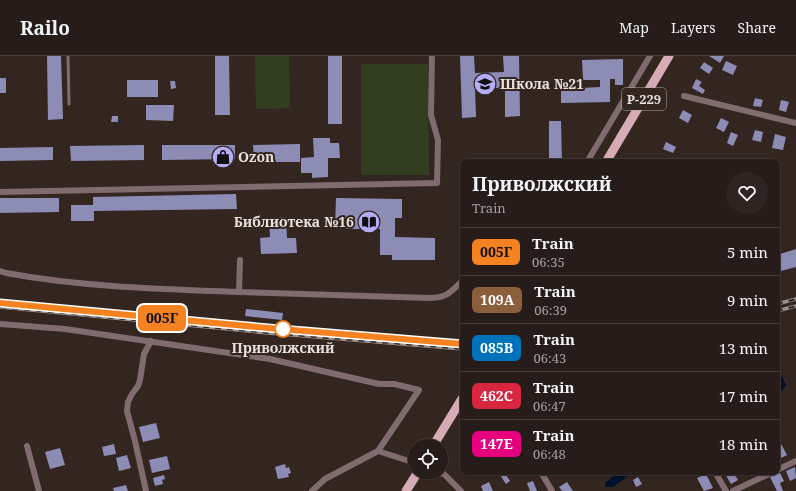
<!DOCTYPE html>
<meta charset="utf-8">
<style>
:root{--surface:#261c19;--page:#2e2522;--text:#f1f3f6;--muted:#a4a1a2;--line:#423a38}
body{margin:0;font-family:"Noto Serif",serif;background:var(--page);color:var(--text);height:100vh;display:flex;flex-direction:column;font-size:15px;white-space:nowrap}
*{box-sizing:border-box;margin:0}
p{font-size:13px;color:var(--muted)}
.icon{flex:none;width:22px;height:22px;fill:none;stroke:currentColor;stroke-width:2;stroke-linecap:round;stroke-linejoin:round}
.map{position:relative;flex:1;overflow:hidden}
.side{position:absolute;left:460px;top:103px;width:320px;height:316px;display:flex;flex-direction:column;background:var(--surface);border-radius:8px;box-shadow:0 1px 3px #0004,0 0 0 1px var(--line)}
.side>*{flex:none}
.badge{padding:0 8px;border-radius:6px;font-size:14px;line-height:26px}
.buttons{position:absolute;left:408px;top:383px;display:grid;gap:8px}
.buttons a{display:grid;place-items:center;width:40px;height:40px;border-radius:50%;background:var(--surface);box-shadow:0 1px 3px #0004,0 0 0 1px var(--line);font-size:20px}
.map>.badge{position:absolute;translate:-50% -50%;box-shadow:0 0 0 2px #fff}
.round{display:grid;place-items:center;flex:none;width:42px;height:42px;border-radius:21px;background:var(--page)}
.head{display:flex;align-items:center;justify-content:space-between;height:68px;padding:0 12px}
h1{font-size:19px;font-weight:700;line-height:30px}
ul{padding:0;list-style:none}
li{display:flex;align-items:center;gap:12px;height:48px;padding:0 12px;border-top:1px solid var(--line)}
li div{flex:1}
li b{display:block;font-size:15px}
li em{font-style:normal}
li .badge{min-width:44px;font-weight:700;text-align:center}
header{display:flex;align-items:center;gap:24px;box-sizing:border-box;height:56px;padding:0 20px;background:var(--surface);border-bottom:1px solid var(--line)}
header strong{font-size:19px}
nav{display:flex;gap:22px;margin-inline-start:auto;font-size:14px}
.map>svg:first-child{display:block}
.green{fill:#323e1f}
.water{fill:#00112b}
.building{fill:#8c8cb5}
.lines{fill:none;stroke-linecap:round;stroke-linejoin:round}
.lane{stroke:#806b6f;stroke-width:3}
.street{stroke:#806b6f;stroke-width:6}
.primary{stroke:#d6abb5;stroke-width:9}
.rail-casing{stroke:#9a8f8b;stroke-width:3.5}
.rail{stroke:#332621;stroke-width:2;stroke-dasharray:6;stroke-linecap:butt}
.line-casing{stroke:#fff;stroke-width:9}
.line{stroke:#f58220;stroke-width:6}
.stop-dot{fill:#fff;stroke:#f58220;stroke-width:2}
.labels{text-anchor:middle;stroke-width:4;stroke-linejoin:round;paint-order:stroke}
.shield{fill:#332621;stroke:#b2a8a4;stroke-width:1}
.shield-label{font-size:13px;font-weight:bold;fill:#e9e0dc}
.poi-label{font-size:14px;font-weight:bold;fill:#e9e0dc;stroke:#332621;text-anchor:start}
.stop-label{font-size:14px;font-weight:bold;fill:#e9e0dc;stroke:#332621}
</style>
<header>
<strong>Railo</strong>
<nav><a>Map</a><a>Layers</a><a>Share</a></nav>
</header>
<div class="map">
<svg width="796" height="435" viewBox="0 0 796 435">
<rect width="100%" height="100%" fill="#332621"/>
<!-- green -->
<path class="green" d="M255 0H289L290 52 256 53Z
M361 8H428L429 119H361Z"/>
<!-- water -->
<path class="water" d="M777 317 782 320 786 329 782 335 777 337Z
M618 416H634L613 431H605V427Z"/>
<!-- building -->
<path class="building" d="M47 0H61L63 63 48 64Z
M215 0H229L230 59H215Z
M328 0H342V68H328Z
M460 0H474L475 17 504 16 503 0H519L520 60 505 61V32H475L476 61 462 62Z
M709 0H724L720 7Z
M623 3V29H615V23H610V46L561 47V33L600 31V24H583L582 4Z
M726 5 737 10 733 19 722 14Z
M704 6 713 12 709 18 700 12Z
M0 22H6V37H0Z
M696 23 702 26 699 30 705 34 703 38 692 32Z
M127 24H158V41H127Z
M170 25H175L176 32 171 33Z
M755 42 763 44 761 51 753 50Z
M781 44 789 46 786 56 779 54Z
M146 49H174L173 65 146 64Z
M683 54 692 59 688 67 679 62Z
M112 60H118V66H111Z
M721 62 729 66 724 76 716 72Z
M549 65H561L562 106H544V104L549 103Z
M755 74 763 76 761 86 752 84Z
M731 76 738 79 733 90 727 87Z
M775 78 786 81 783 94 772 92Z
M313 82H330V87H339L340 102H328V121L312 122V117H301V102L314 101Z
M666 86 676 91 673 97 663 93Z
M300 88V106H254L253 89Z
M144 89V104L71 105 70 90Z
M162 89H235V103L162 104Z
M53 91V104L0 105V92Z
M460 117H463V133H461Z
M236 138 237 153 94 155V165H71V149H93V141Z
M0 142H59V156L0 157Z
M336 142 402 143V162H395V181L435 182V204H392V199H380V173H335Z
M286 161 287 182H296L297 197 261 198 260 182 270 181 269 162Z
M796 193V211L777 216V199Z
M246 253 283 257 282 264 245 260Z
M156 367 160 382 143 386 139 371Z
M780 386 787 399 781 402 777 394V387Z
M114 388 116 398 104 400 102 391Z
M60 392 65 409 50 413 45 396Z
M127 399 131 412 119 415 116 402Z
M167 400 170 413 152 417 149 404Z
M285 408 286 412 289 411 291 417 288 418 289 421 278 423 275 411Z
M795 411 796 422 790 425 786 415Z
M504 416 510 425 506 428 500 419Z
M724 416H733L738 424 731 428Z
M780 417 784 425 780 427 783 435H777L770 421Z
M706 418 713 432 704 435 697 422Z
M164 419 165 423 162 424 163 428 155 430 153 422Z
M638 421 642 428 636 431 633 424Z
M533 425 537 435H530L527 427Z
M489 426 493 435H483L481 430Z
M567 426 573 435H562L559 431Z
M126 429 128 435H114L113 432Z"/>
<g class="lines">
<!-- lane -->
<path class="lane" d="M68 0 69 48"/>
<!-- street -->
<path class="street" d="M684 40 796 67
M587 106 650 0
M0 136 437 127 438 84 431 59 432 0
M240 204 239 236 430 242C448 241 450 237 463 224
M0 215 6 217C82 231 161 233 239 236
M0 268 65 273 270 303 379 328H394L419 334 378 395 325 423 312 435
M27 390 39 435
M378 395 415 407
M777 414 796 405
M437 416 444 418 461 435
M541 416 552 435
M715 416 726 435
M146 435 135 385 127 355 128 346 132 338 138 330 140 324 144 298 151 285
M733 435 773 416"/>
<!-- primary -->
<path class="primary" d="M606 106 669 0
M433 390 463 341
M406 435 418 416"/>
<!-- rail casing -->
<g class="rail-casing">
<path id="rail" d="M777 248 796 243
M0 251 268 277 463 293
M777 255 796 250"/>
</g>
<!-- rail -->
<use href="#rail" class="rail"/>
</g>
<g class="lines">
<!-- line casing -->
<g class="line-casing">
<path id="line" d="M0 247 268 272 463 288"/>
</g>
<!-- line -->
<use href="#line" class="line"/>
</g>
<!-- icons -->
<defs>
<g id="school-disc" transform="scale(1.15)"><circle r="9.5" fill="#b6acf8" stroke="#332621"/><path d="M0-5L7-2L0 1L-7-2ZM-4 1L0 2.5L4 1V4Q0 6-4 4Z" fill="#111"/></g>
<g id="shop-disc" transform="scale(1.15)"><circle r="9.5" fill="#b6acf8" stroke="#332621"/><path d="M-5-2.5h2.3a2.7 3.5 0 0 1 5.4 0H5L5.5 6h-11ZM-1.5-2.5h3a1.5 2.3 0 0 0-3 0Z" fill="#111"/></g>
<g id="library-disc" transform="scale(1.15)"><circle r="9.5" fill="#b6acf8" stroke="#332621"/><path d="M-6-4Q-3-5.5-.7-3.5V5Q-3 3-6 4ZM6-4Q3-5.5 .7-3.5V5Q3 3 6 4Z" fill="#111"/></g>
</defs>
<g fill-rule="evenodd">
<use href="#school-disc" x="485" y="28"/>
<use href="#shop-disc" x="223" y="101"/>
<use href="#library-disc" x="369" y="166"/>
</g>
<!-- markers -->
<circle class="stop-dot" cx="283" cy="273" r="8"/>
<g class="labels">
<!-- shield labels -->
<rect class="shield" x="622" y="32" width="44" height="22" rx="3"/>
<g class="shield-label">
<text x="644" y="48">Р-229</text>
</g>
<!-- poi labels -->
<g class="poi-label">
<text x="500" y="33">Школа №21</text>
<text x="238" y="106">Ozon</text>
<text x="354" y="171" text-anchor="end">Библиотека №16</text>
</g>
<!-- stop labels -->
<g class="stop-label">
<text x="283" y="297">Приволжский</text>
</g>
</g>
</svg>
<div class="buttons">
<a><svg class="icon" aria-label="locate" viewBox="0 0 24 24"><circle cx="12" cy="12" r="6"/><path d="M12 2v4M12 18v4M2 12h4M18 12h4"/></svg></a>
</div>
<b class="badge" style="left:162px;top:262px;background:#f58220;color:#111">005Г</b>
<section class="side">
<div class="head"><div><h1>Приволжский</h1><p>Train</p></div><a class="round"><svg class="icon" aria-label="heart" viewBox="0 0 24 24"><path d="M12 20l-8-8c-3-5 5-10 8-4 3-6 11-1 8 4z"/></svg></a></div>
<ul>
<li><span class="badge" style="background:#f58220;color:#111">005Г</span><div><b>Train</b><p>06:35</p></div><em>5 min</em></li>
<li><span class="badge" style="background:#8b5e3c;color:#fff">109А</span><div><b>Train</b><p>06:39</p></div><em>9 min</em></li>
<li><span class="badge" style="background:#0072bc;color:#fff">085В</span><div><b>Train</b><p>06:43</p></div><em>13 min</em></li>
<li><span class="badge" style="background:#d7263d;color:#fff">462С</span><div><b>Train</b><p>06:47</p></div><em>17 min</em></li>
<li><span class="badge" style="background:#e6007e;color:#fff">147Е</span><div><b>Train</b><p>06:48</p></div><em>18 min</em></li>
</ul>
</section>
</div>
